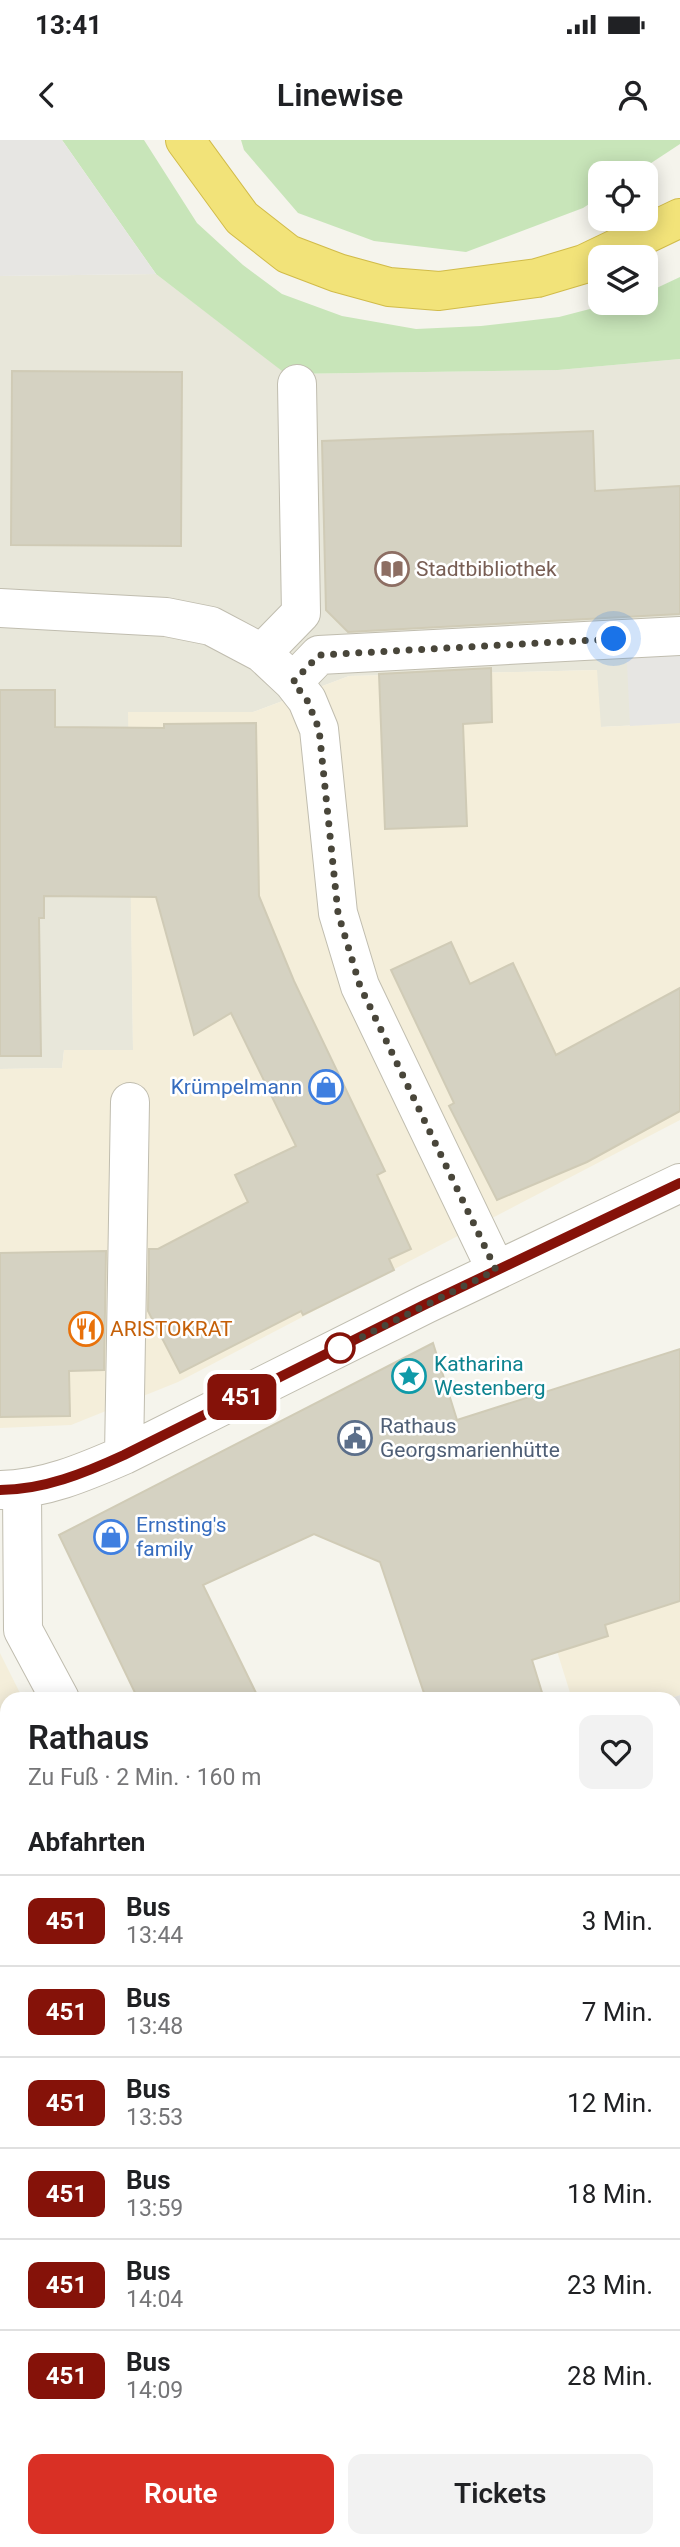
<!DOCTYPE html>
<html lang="de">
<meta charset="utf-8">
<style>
:root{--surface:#fff;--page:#f2f2f2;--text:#202124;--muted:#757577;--line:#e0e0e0;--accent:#d93025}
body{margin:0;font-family:Roboto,sans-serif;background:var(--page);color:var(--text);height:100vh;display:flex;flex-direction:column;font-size:26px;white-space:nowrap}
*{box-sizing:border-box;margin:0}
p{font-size:23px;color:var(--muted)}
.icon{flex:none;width:38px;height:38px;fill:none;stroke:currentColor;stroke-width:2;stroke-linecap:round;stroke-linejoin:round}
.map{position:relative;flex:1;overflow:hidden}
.side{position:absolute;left:0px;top:1552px;width:681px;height:856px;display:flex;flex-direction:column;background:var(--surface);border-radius:21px 21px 0 0;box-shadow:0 4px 18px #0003}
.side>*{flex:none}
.badge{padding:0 14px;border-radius:10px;font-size:24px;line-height:46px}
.tools{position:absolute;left:588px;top:21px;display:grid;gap:14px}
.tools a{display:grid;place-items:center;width:70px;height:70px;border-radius:14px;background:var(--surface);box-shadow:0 4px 18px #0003;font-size:35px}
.you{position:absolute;width:35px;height:35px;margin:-18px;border:5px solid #fff;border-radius:50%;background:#1a73e8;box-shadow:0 0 0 10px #1a73e833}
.map>.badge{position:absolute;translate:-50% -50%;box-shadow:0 0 0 4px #fff}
h2{padding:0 28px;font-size:26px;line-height:63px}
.round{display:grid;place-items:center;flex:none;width:74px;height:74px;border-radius:14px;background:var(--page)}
.summary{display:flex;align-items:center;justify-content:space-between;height:119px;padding:0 28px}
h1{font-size:33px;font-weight:600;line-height:52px}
.button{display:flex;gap:14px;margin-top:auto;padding:14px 28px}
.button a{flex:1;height:80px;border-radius:14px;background:var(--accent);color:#fff;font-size:28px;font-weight:600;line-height:80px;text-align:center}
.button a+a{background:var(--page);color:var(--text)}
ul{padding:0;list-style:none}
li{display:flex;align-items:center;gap:21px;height:91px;padding:0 28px;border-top:2px solid var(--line)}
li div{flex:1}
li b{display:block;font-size:26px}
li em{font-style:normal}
li .badge{min-width:77px;font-weight:700;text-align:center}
.status{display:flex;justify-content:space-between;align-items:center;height:49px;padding:0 35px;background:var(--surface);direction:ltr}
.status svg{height:19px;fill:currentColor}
header{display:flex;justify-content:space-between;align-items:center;height:91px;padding:0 28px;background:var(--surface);font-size:32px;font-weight:600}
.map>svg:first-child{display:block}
.residential{fill:#e8e7da}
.commercial{fill:#f4eeda}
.green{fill:#c8e5b9}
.parking{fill:#e7e6e3}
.building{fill:#d5d2c2;stroke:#d0cbb6;stroke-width:2}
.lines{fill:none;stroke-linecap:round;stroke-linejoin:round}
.minor-casing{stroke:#c0bdaf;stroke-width:40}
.highway-casing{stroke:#d1bb49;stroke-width:40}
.minor{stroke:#fff;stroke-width:38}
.highway{stroke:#f2e379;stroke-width:38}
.line-casing{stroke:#fff;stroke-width:16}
.line{stroke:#851209;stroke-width:10}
.walk{stroke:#49463a;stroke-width:7;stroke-dasharray:0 12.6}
.stop-dot{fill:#fff;stroke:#851209;stroke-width:3.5}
.labels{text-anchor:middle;stroke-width:5;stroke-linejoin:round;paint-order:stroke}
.education-label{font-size:21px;fill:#785e54;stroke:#fff;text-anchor:start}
.shop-label{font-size:21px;fill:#366cbe;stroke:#fff;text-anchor:end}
.food-label{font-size:21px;fill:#c56008;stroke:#fff;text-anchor:start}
.culture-label{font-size:21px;fill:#0d838f;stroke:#fff;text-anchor:start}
.service-label{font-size:21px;fill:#4e5e75;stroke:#fff;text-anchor:start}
</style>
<div class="status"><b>13:41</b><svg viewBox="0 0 49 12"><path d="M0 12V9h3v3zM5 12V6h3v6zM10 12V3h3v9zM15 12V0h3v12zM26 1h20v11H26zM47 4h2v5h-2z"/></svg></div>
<header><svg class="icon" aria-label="back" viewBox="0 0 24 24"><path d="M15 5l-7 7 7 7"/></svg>Linewise<svg class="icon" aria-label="person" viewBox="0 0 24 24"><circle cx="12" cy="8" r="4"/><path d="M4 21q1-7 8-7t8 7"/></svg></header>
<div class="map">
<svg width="680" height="2407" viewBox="0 0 680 2407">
<rect width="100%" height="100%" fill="#f5f4ec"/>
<!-- residential -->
<path class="residential" d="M156 134 287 234 558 230 680 219V583L600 587 596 530 349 536 253 572H129L133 910H64L62 928 0 929V136Z"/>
<!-- commercial -->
<path class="commercial" d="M597 530 601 587 680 583V980L178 1242 71 1285 0 1288V929L62 928 64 910H133L128 572H253L349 536Z
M680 1209V1555L669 1559H572L482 1272Z
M0 1513 23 1559H7V1741L0 1740Z"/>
<!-- green -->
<path class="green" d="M62 0H144L197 83 243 125 282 154 342 176 416 189 481 186 559 177 613 163H646V153L680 137V219L558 230 286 234 156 134Z
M241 0H680V4L636 33H600V57L583 68 466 112 374 101 298 73 244 10Z
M0 1740 7 1741V2375H0Z"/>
<!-- parking -->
<path class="parking" d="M0 0H62L156 134 0 136Z
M680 479V583L630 586 625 482Z
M680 1555V2046L674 2050V1559H669Z
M680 2207V2407H552L549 2401H674V2211Z
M272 2401H445L448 2407H248Z"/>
<!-- building -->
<path class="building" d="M12 231 182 232 181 406 11 405Z
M593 291 595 351 680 346V474L348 492 326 470 322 301Z
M491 528 492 582 463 584 467 686 385 689 379 534Z
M0 550H55V587L164 588V584L256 583 259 756 294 841 385 1031 377 1035 411 1109 389 1119 394 1130 303 1175 301 1171 180 1233 148 1171 149 1109H158L248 1062 235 1035 296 1006 231 873 194 895 156 757 44 756V778H39L41 916H0Z
M451 802 470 844 513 823 556 915 680 848V971L587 1022 497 1060 449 966 454 963 391 830Z
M106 1111 104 1230 69 1231 70 1276 0 1277V1113Z
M433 1203 457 1280 680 1209V1461L605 1485 608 1496 532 1520 544 1559H426L380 1422 314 1394 203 1445 259 1559H138L59 1395Z"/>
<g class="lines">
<!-- minor casing -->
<g class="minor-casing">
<path id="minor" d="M0 468 166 477 211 486 262 513 293 542 307 560 319 589 338 773 360 846 496 1130
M262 513 301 473 297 244
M293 542 319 515 680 496
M124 1315 130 962
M0 1350C43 1350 85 1332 124 1315L426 1164 680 1043
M22 1350 23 1490 60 1559
M674 2142 680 2137
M506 2401 509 2407
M29 2407 57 2401"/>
</g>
<!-- highway casing -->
<g class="highway-casing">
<path id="highway" d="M185 0 242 78 288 114 338 133 389 147 439 151 537 138 584 124 680 78"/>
</g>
<!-- minor -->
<use href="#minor" class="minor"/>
<!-- highway -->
<use href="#highway" class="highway"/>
</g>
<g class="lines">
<!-- line casing -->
<g class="line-casing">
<path id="line" d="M0 1350C43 1350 85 1333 124 1315L426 1164 680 1043"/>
</g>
<!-- line -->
<use href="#line" class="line"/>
<!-- walk -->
<path class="walk" d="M340 1208 496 1130 360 846 338 773 319 589 307 560 293 542 319 515 614 499"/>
</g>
<!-- icons -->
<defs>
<g id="library-ring" transform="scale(1.75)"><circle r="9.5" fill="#fff" stroke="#8d6e63" stroke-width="1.5"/><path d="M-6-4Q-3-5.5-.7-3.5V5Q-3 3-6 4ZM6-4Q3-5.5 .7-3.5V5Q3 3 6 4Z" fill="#8d6e63"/></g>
<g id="shop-ring" transform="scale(1.75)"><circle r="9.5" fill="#fff" stroke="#3f7fe0" stroke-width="1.5"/><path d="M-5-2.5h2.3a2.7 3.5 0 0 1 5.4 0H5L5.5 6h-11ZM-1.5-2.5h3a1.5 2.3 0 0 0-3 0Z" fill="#3f7fe0"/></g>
<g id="restaurant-ring" transform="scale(1.75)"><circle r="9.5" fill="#fff" stroke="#e8710a" stroke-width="1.5"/><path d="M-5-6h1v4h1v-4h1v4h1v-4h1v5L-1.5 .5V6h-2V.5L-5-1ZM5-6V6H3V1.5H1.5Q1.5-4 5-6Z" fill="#e8710a"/></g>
<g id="sight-ring" transform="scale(1.75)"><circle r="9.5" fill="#fff" stroke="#0f9aa8" stroke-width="1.5"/><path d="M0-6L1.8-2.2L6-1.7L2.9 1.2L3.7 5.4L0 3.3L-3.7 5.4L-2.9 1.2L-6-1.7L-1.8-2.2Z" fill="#0f9aa8"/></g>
<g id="civic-ring" transform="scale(1.75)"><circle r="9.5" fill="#fff" stroke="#5c6f8a" stroke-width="1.5"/><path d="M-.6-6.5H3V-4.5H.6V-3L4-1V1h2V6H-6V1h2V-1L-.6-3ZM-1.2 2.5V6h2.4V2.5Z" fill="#5c6f8a"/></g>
</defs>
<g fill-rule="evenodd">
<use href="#library-ring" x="392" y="429"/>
<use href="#shop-ring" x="326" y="947"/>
<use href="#restaurant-ring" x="86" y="1189"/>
<use href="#sight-ring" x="409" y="1236"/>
<use href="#civic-ring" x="355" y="1298"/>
<use href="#shop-ring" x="111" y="1397"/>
</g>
<!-- markers -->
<circle class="stop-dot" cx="340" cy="1208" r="14"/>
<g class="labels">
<!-- education labels -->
<g class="education-label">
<text x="416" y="436">Stadtbibliothek</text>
</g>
<!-- shop labels -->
<g class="shop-label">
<text x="302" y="954">Krümpelmann</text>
<text x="136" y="1392" text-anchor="start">Ernsting's<tspan x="136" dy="24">family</tspan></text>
</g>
<!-- food labels -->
<g class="food-label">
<text x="110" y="1196">ARISTOKRAT</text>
</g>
<!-- culture labels -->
<g class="culture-label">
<text x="434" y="1231">Katharina<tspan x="434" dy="24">Westenberg</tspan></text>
</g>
<!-- service labels -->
<g class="service-label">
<text x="380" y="1293">Rathaus<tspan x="380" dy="24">Georgsmarienhütte</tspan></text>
</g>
</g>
</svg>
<div class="tools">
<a><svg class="icon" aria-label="locate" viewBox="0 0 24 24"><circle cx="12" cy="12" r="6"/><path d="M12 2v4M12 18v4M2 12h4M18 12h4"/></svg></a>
<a><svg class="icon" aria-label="layers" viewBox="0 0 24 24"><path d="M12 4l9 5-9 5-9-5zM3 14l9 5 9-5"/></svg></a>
</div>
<div class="you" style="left:614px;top:499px"></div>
<b class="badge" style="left:242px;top:1257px;background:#851209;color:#fff">451</b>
<section class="side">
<div class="summary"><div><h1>Rathaus</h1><p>Zu Fuß · 2 Min. · 160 m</p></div><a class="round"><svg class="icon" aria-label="heart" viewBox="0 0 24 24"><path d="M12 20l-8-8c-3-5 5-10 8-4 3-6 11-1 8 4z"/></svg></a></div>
<h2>Abfahrten</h2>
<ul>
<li><span class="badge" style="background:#851209;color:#fff">451</span><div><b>Bus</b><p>13:44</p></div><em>3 Min.</em></li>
<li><span class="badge" style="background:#851209;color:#fff">451</span><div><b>Bus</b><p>13:48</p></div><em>7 Min.</em></li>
<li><span class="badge" style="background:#851209;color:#fff">451</span><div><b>Bus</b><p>13:53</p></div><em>12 Min.</em></li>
<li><span class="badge" style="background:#851209;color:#fff">451</span><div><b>Bus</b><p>13:59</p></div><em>18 Min.</em></li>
<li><span class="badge" style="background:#851209;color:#fff">451</span><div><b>Bus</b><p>14:04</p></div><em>23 Min.</em></li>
<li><span class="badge" style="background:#851209;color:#fff">451</span><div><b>Bus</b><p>14:09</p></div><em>28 Min.</em></li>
</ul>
<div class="button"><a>Route</a><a>Tickets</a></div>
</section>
</div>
